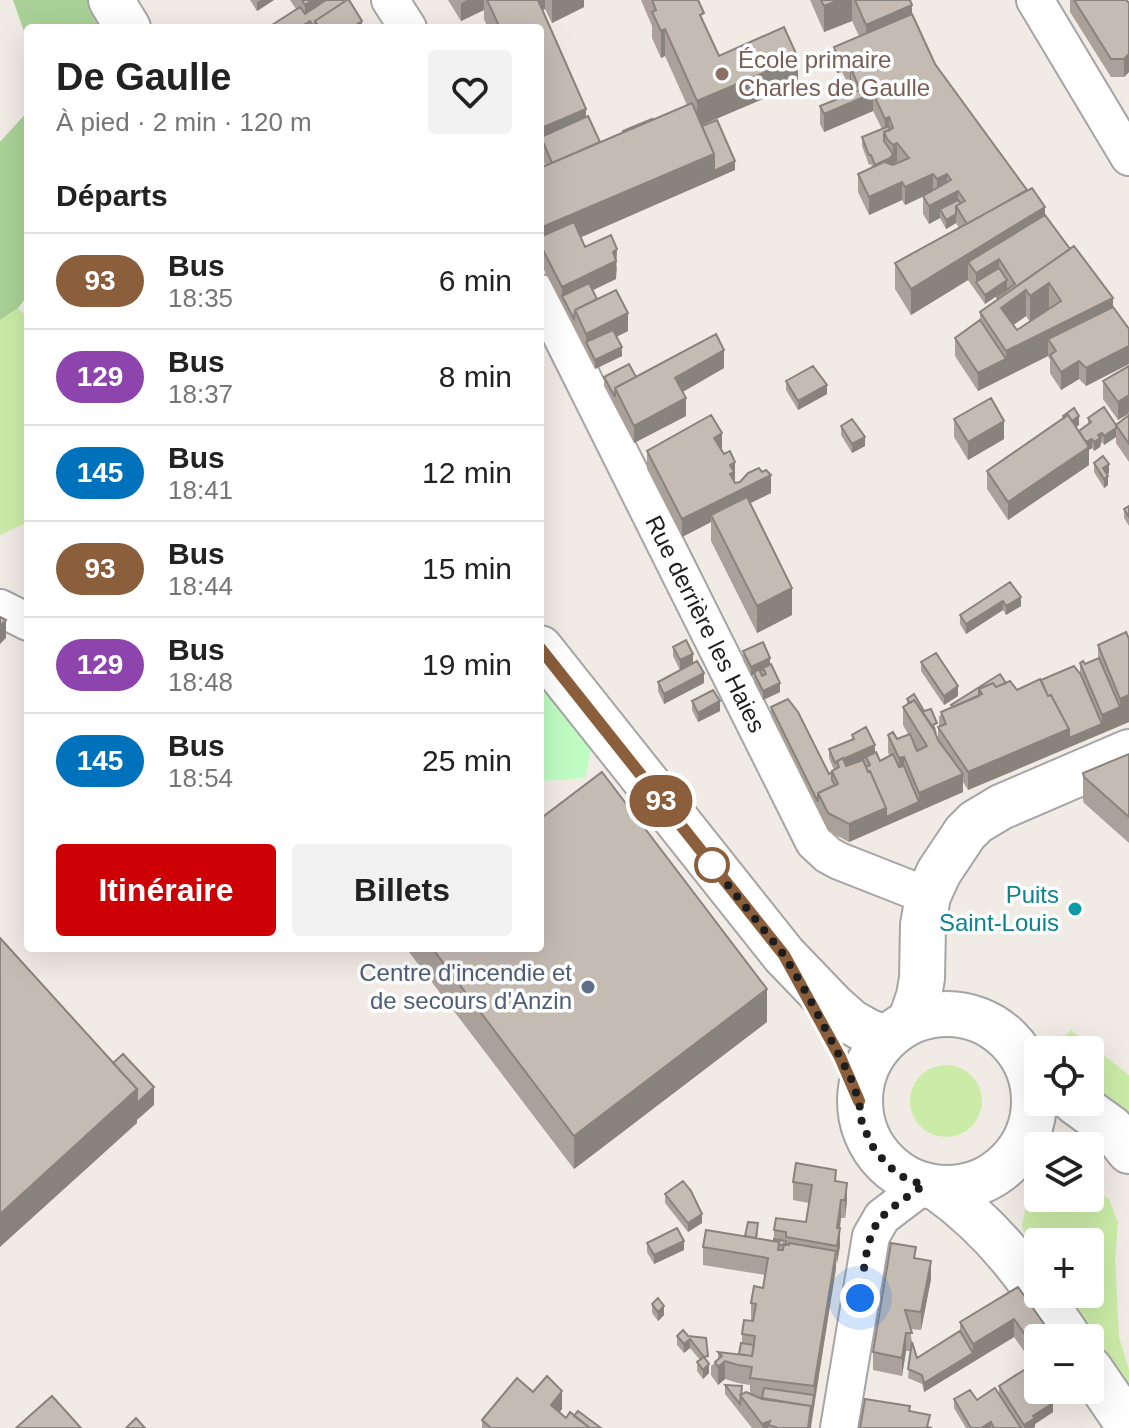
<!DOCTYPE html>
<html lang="fr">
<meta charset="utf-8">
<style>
:root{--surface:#fff;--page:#f2f2f2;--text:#222;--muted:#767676;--line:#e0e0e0;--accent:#cd0005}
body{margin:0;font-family:Arial,sans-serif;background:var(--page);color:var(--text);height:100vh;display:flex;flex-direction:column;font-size:30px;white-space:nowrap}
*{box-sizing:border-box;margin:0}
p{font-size:26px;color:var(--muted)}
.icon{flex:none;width:44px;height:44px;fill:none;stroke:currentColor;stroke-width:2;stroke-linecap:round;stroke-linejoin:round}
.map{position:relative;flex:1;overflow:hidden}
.panel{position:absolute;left:24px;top:24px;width:520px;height:928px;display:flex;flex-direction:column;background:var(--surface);border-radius:8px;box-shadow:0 8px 32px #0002}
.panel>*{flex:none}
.badge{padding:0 16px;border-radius:26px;font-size:28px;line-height:52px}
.controls{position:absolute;left:1024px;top:1036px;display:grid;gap:16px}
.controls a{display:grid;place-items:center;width:80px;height:80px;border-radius:8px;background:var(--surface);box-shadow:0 8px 32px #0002;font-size:40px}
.you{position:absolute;width:40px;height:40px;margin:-20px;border:6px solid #fff;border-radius:50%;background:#1a73e8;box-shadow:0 0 0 12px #1a73e833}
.map>.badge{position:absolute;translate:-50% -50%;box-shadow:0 0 0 4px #fff}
h2{padding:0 32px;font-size:30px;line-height:72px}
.round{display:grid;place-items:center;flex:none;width:84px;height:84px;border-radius:8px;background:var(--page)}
.head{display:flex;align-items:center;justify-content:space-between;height:136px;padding:0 32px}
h1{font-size:38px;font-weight:800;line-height:60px}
.primary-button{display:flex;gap:16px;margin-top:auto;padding:16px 32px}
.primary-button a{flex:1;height:92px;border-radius:8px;background:var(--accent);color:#fff;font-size:32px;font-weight:800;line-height:92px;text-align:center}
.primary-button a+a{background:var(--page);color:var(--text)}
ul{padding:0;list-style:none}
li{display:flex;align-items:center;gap:24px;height:96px;padding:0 32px;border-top:2px solid var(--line)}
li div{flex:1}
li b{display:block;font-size:30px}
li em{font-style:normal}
li .badge{min-width:88px;font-weight:700;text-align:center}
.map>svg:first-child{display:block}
.grass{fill:#cbeca8}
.forest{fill:#a9d197}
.park{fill:#bffcc2}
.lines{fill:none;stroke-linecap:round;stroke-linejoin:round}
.minor-casing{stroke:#a5a5a5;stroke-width:40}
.tertiary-casing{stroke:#a5a5a5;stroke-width:48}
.minor{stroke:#fff;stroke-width:36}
.tertiary{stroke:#fff;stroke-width:44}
.wall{fill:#a9a19a;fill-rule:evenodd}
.shaded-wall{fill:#89837d}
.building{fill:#c4bbb3;stroke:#89837d;stroke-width:2;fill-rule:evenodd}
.line-casing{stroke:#fff;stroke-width:18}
.line{stroke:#8b5e3c;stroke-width:12}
.walk{stroke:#1e1e1e;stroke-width:8;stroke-dasharray:0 14.4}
.education-dot{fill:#8d6e63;stroke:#fff;stroke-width:3}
.stop-dot{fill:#fff;stroke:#8b5e3c;stroke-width:4}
.culture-dot{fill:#0f9aa8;stroke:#fff;stroke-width:3}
.service-dot{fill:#5c6f8a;stroke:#fff;stroke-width:3}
.labels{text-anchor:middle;stroke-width:7;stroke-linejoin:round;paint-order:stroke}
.education-label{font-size:24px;fill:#785e54;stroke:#fff;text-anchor:start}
.street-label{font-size:24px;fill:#1e1e1e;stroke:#fff}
.culture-label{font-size:24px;fill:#0d838f;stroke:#fff;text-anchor:end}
.service-label{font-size:24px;fill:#4e5e75;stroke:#fff;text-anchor:end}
</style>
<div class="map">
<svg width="1129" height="1428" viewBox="0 0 1129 1428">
<rect width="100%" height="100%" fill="#f0ebe4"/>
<!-- grass -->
<path class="grass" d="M18 308 28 318V522L0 535V320Z
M1071 1030 1129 1075V1130L1090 1091V1050H1051Z
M910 1101a36 36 0 1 1 72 0a36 36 0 1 1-72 0Z
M1090 1184 1109 1199 1118 1223 1115 1259 1119 1337 1129 1370V1400L1090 1346V1338L1053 1294H1090V1242H1038V1269L1029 1255 1022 1225 1028 1197 1038 1188V1198H1090Z"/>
<!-- forest -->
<path class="forest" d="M13 0H91L107 28H28V43Z
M28 111V295L18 308 0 320V142Z"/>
<!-- park -->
<path class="park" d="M540 678 592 744 585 778 540 781Z"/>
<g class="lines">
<!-- minor casing -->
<g class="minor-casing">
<g id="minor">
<path d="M390 0 408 28"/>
<path d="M1035 0 1129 157"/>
<path id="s1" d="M540 293 814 842 828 855 839 861 928 896"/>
<path d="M0 608 28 622"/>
<path d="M839 1428 871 1236 882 1217 924 1185"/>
</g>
</g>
<!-- tertiary casing -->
<g class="tertiary-casing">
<path id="tertiary" d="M111 0 128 28
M540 648 784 955 833 1006 851 1022 869 1032 886 1038
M860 1101a87 87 0 1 1 174 0a87 87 0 1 1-174 0Z
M910 1022 919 996 922 978 923 925 928 896 939 872 965 833 976 822 1001 807 1129 752
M1075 1102 1111 1128 1129 1151
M937 1188C978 1217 1010 1252 1038 1293
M1039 1294 1069 1338
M1090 1369 1129 1426"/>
</g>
<!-- minor -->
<use href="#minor" class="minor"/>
<!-- tertiary -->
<use href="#tertiary" class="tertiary"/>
</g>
<!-- wall -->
<path class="wall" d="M250 0H274L257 11Z
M290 0H343L362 28H272V25L296 9Z
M448 0H584V7L552 23 545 9 543 10 586 117 599 142 687 105 665 56 661 58 652 38V26L641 0H698L704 25 719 56 798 84 702 125 735 170 581 237 585 247 617 267 616 279 593 290 597 299 628 331 616 337 622 356 595 369 540 262V168L545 165 541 155 540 144V28H488L484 19V10L461 21Z
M810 0H910L912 14 935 64 1129 329V364L1086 386 1079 379 1061 390 1050 373V360L1048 356 978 391 955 356V338L980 320V312L997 300V297L1007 289 985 304 968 280 911 315 895 289V263L959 228 956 223 946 229 940 218 929 224 923 214V196L905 205 902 200 869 215 858 192V174L872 167 871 164 869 165 862 146V137L882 129 873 111 824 132 820 124V106L850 97V94L854 92 851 86 850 87 842 72 837 73 834 65V47L859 36 852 21 824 32ZM1026 316 1030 322 1017 330 1013 325Z
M1070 0H1126L1129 3V72L1124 77H1111L1070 12Z
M1129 366V462L1116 443V437L1104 445 1102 442 1100 447 1094 451 1092 448 1089 450V465L1008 520 987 489V471L1063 419V416L1079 425 1076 427 1079 431 1088 424V418L1116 425 1128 416V414L1118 420 1103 399V381Z
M724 368 683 392 686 416 634 443 604 386V377H636Z
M786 381 827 394 798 410 786 390Z
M954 419 1004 439 968 460 954 437Z
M841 426 865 446 852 453 841 435Z
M722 450 735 480 734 481 735 483 740 482 771 493 750 503 792 615 757 633 711 541V522L682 537 647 469V451Z
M1094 463 1109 473 1107 474 1108 485 1104 488 1094 472Z
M1129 506V526L1124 518V509Z
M1010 582 1021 606 1006 615 1003 610 966 634 960 624V615Z
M1129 639V722L968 790 963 782V792L849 842 828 831 771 716V707L829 774 834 770 829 758V749L852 739V735L875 753 880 761 890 756 888 753V735L897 739 908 734 903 725V707L907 704V699L937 732 936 733 938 738V727L939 726V716L941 715V712L951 708V705L1000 674 1006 683 1017 690 1041 680 1080 673V663L1085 664 1098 658V645Z
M673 647 693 663 680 670 673 656Z
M743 651 770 665 780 692 763 700 754 682V674L751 676 743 660Z
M921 662 958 696 944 705 921 671Z
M658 682 704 683 664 704 658 691Z
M692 701 720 711 698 722 692 710Z
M1129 754V843L1084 803 1083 800V773Z
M409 948H540L767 1022 574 1169 409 952Z
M836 1181 847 1200 845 1218H841L840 1228V1246L836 1264 811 1428H752L725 1394V1385L742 1394H750V1385L738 1383 725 1379 718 1385 711 1375V1366L718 1360V1352L739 1354 742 1343V1334L751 1321V1303L763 1288 765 1275 703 1265V1247L758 1233 757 1238 774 1241V1230L806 1222 809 1203 793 1200V1182Z
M665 1194 702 1223 688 1232 665 1203Z
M647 1243 684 1250 654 1264 647 1252Z
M916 1258 931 1279 921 1330 910 1329 912 1342 917 1358 960 1331V1322L1018 1287 1038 1338V1371L1014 1337 924 1392 922 1384 908 1378 910 1351H906L902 1376 873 1370V1352Z
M652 1304 664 1315 658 1321 652 1313Z
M683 1330 708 1362 709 1373 703 1379 697 1371V1362L700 1360 690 1348 684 1353 677 1345V1336Z
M999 1386 1053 1412 1035 1424V1427L1033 1428H966L954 1408V1399L977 1400 999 1394Z
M1052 1390H1072L1058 1399Z
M533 1392 562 1409 560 1412 566 1418 574 1416 601 1428H482V1420Z"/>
<!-- shaded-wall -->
<path class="shaded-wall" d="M261 0H274L257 11V2Z
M312 0H338L305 23V5Z
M467 0H484V10L461 21V3Z
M533 0H545V9L533 14Z
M552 0H584V7L552 23Z
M839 0H852V21L824 32V6Z
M912 5V32L866 51V25Z
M310 21V28H299Z
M362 21V28H351Z
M665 29V56L661 58V31Z
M842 54V72L837 73V55Z
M1129 54V72L1124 77V59Z
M798 58V84L697 127V101Z
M851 68V86L850 87V69Z
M873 93V111L824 132V114Z
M586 109V135L544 145V127Z
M889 117V135L885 136V119Z
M897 143V161L890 167 875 165 893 154V145Z
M714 154 735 161V170L545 253 540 244V228Z
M933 174V192L905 205V187Z
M947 174V192L937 197V179Z
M902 182V200L869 215V197Z
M958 191V209L956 206 940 209V218L929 224V206Z
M1045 207V233L999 259V277L976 282V273L968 262V280L911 315V289Z
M956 214V223L946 229V220Z
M617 249 616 279 566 303 562 296V287Z
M1074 254 1049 283V309L1030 322V296L1026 290V316L1001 334 997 308Z
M1007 280V289L985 304V295Z
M1113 298V325L1048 339V356L978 391V373L1006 359V351Z
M628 313V331L590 350 586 342V352V334Z
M1129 346V364L1086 386V368Z
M622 347V356L595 369V360Z
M724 350V368L675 396V378Z
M1079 361V379L1061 390V372Z
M827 385V394L798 410V401Z
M1129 395V413L1128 411V414L1118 420V402Z
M686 398V416L634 443V426Z
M1079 416V425L1068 433V424Z
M1004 421V439L968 460V442Z
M1116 428V437L1104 445V436Z
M722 433V451L714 438Z
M1102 433 1100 447 1094 451V442L1098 435Z
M865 437V446L852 453V444Z
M1092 439V448L1089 450V465L1008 520V502Z
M735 462V480L734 481 730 492V465Z
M1109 464V473L1103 477V468Z
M771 475V493L714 521 711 515V522L682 537V519Z
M1108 476V485L1104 488V479Z
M792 588V615L757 633V606Z
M1021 597V606L1006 615V606Z
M1003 601V610L966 634V624Z
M6 620V638L0 644V626Z
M693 654V663L680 670V660Z
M770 658V667L751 676V667Z
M704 673V683L664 704V694Z
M780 683V692L763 700V691Z
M958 686V696L944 705V696Z
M1129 695V722L968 790V772L1069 729 1102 724V715L1120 707V699Z
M720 701V711L698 722V713Z
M875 745V754L839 770 837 762Z
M904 757V775L899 776V758Z
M963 774V792L849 842V824L886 808 919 802V793Z
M767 989V1022L574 1169V1136Z
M154 1087V1105L137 1120V1123L0 1247V1214L137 1089Z
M847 1183V1200L845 1218V1200Z
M841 1200V1218L837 1245V1228Z
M702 1214V1223L688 1232V1223Z
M840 1228V1246L837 1264V1246Z
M684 1241V1250L654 1264V1255Z
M836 1251V1269L811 1424V1428H808L814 1395V1386Z
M931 1261V1279L921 1330V1312Z
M664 1306V1315L658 1321V1312Z
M1014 1319V1337L924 1392V1383L973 1353V1344Z
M906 1333V1351L902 1376V1358Z
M690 1339V1348L684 1353V1344Z
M725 1361V1379L718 1385V1367Z
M709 1364V1373L703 1379V1370Z
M1058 1390H1072L1058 1399Z
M562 1391V1409L551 1423V1405Z
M1053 1403V1412L1035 1424V1427L1033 1428H1024V1425L1033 1416Z
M770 1421 768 1428H762V1424Z
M991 1422V1428H981Z"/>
<!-- building -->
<path class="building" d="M302 0H312L305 5Z
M326 0H343L344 2 315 21V28L310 21 299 28H274L272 25 300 7 305 14Z
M347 0H349L362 21 351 28H320L315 21Z
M487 0H538L586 109 544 127 540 117V28H500Z
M652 0H698L704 13 700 15 719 56 784 27 798 58 697 101 665 29 661 31 652 12 656 10Z
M821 0H839L824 6Z
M855 0H910L912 5 866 25Z
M1074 0H1126L1129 3V54L1124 59H1111Z
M912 14 935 64 1027 190 967 224 956 206 965 201 958 191 929 206 923 196 951 180 947 174 937 179 933 174 905 187 902 182 869 197 858 174 884 162 893 165 909 158 897 143 893 145 887 139 884 132 893 128 889 117 885 119 873 93 824 114 820 106 845 96 846 98 851 96 850 94 860 90 851 68 850 69 842 54 837 55 834 47Z
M692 103 714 154 540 228V168Z
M588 116 600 142 552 163 541 137Z
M652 119V120L623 132V131Z
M717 120 735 161 714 171V154L702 126Z
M889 126 890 130 884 132V141L893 154 890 158 875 165 871 155H869L862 137Z
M1032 188 1045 207 911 289 895 263Z
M958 200 961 203 956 206V214L946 220 940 209Z
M1045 215 1070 249 998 299 997 297 1015 284 999 259 976 273 968 262Z
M574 222 585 247 611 235 617 249 613 252 616 261 562 287 540 244V237Z
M1074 246 1113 298 1006 351 980 312ZM1049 283 1061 301 1017 330 1001 308 1026 290 1030 296Z
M999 268 1007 280 985 295 976 282Z
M589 283 597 299 575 310 574 319 562 296Z
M616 290 628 313 586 334 575 310Z
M1113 307 1129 329V346L1086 368 1079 361 1061 372 1050 355 1056 351 1048 339Z
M980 320 1006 359 978 373 955 338Z
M613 330 622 347 595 360 586 342Z
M716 334 724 350 675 378 686 398 634 426 615 388Z
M629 364 636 377 615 388V397L604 377Z
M813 366 827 385 798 401 786 381Z
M1129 366V395L1118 402 1103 381Z
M991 398 1004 421 968 442 954 419Z
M1104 407 1116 425V428L1104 436 1102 433 1098 435 1100 438 1094 442 1092 439 1086 442 1079 431 1091 422 1088 418Z
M1074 408 1079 416 1072 421 1068 415 1064 418 1063 416Z
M711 415 722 433 714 438 724 454 730 451 735 462 730 465 734 472 730 474 735 483 740 482 748 473 759 468 762 472 766 470 771 475 682 519 647 451Z
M1068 415 1089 447 1008 502 987 471Z
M1129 415V444L1116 425Z
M852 419 865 437 852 444 841 426Z
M1103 456 1109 464 1103 468 1108 476 1104 479 1094 463Z
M747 497 792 588 757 606 711 515Z
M1129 506V517L1124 509Z
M1010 582 1021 597 1006 606 1003 601 966 624 960 615Z
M0 617 6 620 0 626Z
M1126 632 1129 639V695L1120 699 1098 645Z
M686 640 693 654 680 660 673 647Z
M763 642 770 658 751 667 743 651Z
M936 653 958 686 944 696 921 662Z
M1099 658 1120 707 1102 715 1080 663 1083 661 1085 664Z
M697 661 704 673 664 694 658 682Z
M771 664 780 683 763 691 754 673 759 669 762 676 766 674 763 668Z
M1074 666 1081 675 1102 724 1069 738V729L1051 695 1048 696 1041 680Z
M1000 674 1006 683 996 687 993 683 979 689V696L953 707 951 705Z
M1040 679 1048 696 1051 695 1069 729 968 772 938 727 946 724 941 712 982 694 979 689 993 683 996 687 1010 681 1017 690Z
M713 690 720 701 698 713 692 701Z
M914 694 924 711 931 709 937 723 933 725 935 730 914 700 910 703 907 699Z
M788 699 798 712 829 774 832 772V780L835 785 818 793V802L771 707Z
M914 700 934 730 938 740 963 774 919 793 904 757 899 758 888 735 893 732 897 739 910 734 917 751 927 746 903 707Z
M866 727 875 745 843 759V758L835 763 829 749 854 739 852 735Z
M876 752 880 761 893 754 899 767 904 766 919 802 886 817V808L870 771 868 772 866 767 870 765 866 757Z
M1129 754V817L1084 777 1083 773Z
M843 758 846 766 863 760 868 772 870 771 886 808 849 824 828 813 818 793 838 784 832 771 839 767 837 761Z
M602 772 767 989 574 1136 432 948H540V819Z
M0 938 137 1089 0 1214Z
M123 1054 154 1087 137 1103V1089L113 1063Z
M796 1163 836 1170 835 1181 847 1183 845 1200H841L837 1228H840L837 1246 786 1237V1232L774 1230 776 1218 806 1222 812 1185 793 1182Z
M683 1181 691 1191 702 1214 688 1223 665 1194Z
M748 1222 758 1223 756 1238 745 1236Z
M677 1228 684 1241 654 1255 647 1243Z
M706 1230 779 1242 778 1250H783L784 1244 789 1245V1243L836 1251 814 1386 750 1378 752 1367 738 1365 725 1361 718 1367 715 1362 722 1356 718 1352 752 1356 755 1336 742 1334 744 1320 753 1321 756 1304 751 1303 754 1286 763 1288 768 1258 703 1247Z
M774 1239 786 1241V1245H779V1242L774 1241Z
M891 1243 916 1247 914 1258 931 1261 921 1312 905 1310 912 1333H906L902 1358 873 1352Z
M1018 1287 1054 1338H1038V1353L1014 1319 973 1344 960 1322Z
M658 1298 664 1306 658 1312 652 1304Z
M683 1330 688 1336 706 1338 708 1356 704 1357 690 1339 684 1344 677 1336Z
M960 1331 973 1353 924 1383 922 1375 908 1369 912 1342 917 1358Z
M741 1343 754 1345 752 1356 739 1354Z
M704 1357 709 1364 703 1370 697 1362Z
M1027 1368 1032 1370 1038 1379V1390H1045L1053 1403 1033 1416 1035 1418 1024 1425 999 1386Z
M547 1376 562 1391 551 1405 566 1418 570 1412 590 1428H491L482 1420 517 1378 533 1392Z
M725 1385 742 1386 740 1404Z
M764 1388 814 1395 811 1415V1406L762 1398Z
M995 1388 1021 1428H994L991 1422 981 1428H971L954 1399 970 1390 977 1400Z
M746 1392 762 1399 811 1406 808 1428H776V1427L768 1425 770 1421 762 1424 740 1395Z
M52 1396 81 1428H16Z
M865 1399 910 1406 909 1411 930 1415 927 1427 932 1428H860Z
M578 1411 601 1428H590L574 1416Z
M136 1418 145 1428H126Z"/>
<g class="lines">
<!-- line casing -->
<g class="line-casing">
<path id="line" d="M540 648 784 955 840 1057 859 1101"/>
</g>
<!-- line -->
<use href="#line" class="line"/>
<!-- walk -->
<path class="walk" d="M712 865 711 864 784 955 807 994 850 1076 859 1101 862 1124 875 1151 896 1173 909 1180 924 1185C910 1195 894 1205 882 1217 865 1234 864 1275 860 1298"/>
</g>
<!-- markers -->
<circle class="education-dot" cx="722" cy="74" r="8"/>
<circle class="stop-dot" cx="712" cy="865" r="16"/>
<circle class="culture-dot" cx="1075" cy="909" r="8"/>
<circle class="service-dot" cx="588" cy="987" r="8"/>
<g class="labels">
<!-- education labels -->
<g class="education-label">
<text x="738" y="68">École primaire<tspan x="738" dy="28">Charles de Gaulle</tspan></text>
</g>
<!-- street labels -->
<g class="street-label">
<text dy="8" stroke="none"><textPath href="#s1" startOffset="370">Rue derrière les Haies</textPath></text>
</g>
<!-- culture labels -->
<g class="culture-label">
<text x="1059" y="903">Puits<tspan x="1059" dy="28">Saint-Louis</tspan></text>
</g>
<!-- service labels -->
<g class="service-label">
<text x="572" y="981">Centre d'incendie et<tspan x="572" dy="28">de secours d'Anzin</tspan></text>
</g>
</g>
</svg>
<div class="controls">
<a><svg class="icon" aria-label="locate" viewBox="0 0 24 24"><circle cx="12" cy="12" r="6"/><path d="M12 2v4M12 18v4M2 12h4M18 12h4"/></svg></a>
<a><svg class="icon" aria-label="layers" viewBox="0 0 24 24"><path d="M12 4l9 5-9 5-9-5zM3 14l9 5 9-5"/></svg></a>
<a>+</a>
<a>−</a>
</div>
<div class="you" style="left:860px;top:1298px"></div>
<b class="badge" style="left:661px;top:801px;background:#8b5e3c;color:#fff">93</b>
<section class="panel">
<div class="head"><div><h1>De Gaulle</h1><p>À pied · 2 min · 120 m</p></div><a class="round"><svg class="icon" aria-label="heart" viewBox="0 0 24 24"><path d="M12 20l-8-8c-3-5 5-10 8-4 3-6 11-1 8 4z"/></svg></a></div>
<h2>Départs</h2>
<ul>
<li><span class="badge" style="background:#8b5e3c;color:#fff">93</span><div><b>Bus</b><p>18:35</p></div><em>6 min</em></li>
<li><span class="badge" style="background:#8e44ad;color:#fff">129</span><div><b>Bus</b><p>18:37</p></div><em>8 min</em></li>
<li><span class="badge" style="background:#0072bc;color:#fff">145</span><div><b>Bus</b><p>18:41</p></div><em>12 min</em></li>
<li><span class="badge" style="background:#8b5e3c;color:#fff">93</span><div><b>Bus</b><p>18:44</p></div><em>15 min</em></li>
<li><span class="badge" style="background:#8e44ad;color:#fff">129</span><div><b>Bus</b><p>18:48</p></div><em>19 min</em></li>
<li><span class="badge" style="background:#0072bc;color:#fff">145</span><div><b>Bus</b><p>18:54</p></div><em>25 min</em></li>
</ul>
<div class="primary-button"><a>Itinéraire</a><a>Billets</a></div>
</section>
</div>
